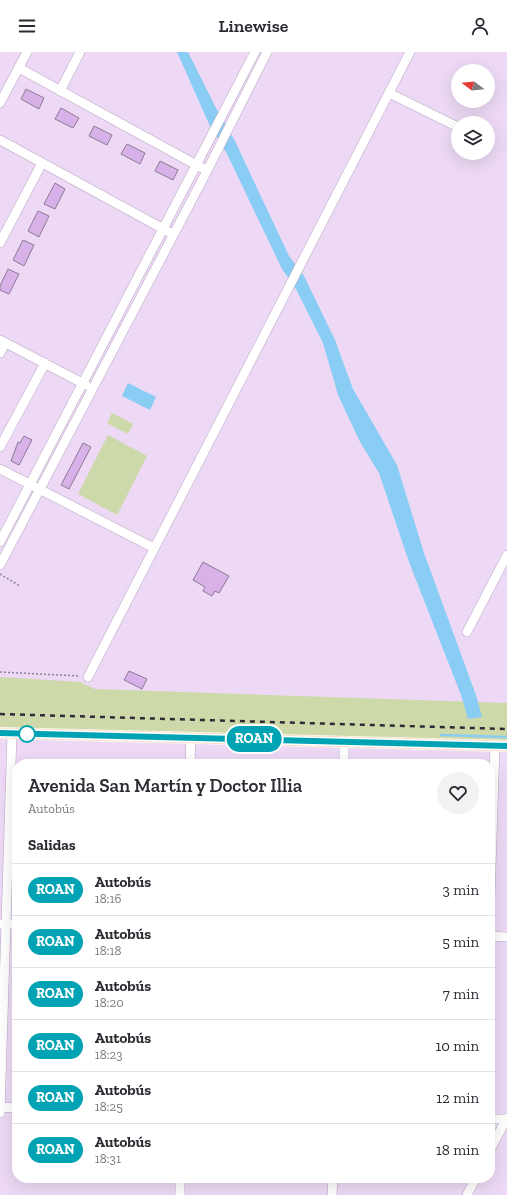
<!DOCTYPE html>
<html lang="es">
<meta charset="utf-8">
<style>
:root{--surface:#fff;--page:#f2f2f3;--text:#2b2b33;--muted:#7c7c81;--line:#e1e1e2}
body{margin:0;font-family:"Zilla Slab",serif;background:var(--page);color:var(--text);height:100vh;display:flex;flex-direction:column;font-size:15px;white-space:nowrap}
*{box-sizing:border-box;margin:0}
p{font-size:13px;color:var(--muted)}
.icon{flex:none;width:22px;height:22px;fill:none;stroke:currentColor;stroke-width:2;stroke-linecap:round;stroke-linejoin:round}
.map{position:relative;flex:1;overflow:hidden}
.details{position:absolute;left:12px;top:707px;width:483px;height:424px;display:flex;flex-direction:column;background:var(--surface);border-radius:16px;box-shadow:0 4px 16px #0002}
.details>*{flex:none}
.badge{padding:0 8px;border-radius:13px;font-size:14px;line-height:26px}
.needle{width:26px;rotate:286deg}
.fabs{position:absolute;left:451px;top:12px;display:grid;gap:8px}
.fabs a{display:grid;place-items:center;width:44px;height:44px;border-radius:50%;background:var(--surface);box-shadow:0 4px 16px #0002;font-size:20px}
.map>.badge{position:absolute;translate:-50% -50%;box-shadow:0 0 0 2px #fff}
h2{padding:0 16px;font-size:15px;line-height:36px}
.round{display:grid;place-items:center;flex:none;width:42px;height:42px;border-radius:21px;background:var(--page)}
.head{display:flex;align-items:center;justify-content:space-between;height:68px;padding:0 16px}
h1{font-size:19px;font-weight:600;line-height:30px}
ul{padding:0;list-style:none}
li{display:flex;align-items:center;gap:12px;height:52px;padding:0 16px;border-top:1px solid var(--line)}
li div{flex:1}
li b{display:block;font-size:15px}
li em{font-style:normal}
li .badge{min-width:44px;font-weight:700;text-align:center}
header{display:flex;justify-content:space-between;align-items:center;height:52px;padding:0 16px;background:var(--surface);font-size:18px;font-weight:600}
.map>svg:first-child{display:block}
.green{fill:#cdd9a8}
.water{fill:#8acdf4}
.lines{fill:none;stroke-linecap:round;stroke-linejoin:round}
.stream{stroke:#8acdf4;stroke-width:2.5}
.building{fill:#d7b1e8;stroke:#8b7a93}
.minor-casing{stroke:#baa7c2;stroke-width:10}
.major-casing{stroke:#fff;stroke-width:12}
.path{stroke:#8e8094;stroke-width:1.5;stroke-dasharray:2 2;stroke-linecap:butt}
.minor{stroke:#fff;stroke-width:9}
.major{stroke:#f8dec8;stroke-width:11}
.rail{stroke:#322a36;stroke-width:2.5;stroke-dasharray:5 5;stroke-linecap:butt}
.line-casing{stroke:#fff;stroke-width:9}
.line{stroke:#00a3b4;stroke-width:6}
.stop-dot{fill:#fff;stroke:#00a3b4;stroke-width:2}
</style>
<header><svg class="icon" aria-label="menu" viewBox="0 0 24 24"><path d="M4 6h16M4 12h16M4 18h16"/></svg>Linewise<svg class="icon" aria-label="person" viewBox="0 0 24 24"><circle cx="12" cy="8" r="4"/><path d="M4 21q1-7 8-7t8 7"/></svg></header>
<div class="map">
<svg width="507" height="1143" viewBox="0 0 507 1143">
<rect width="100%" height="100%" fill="#edd9f5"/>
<!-- green -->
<path class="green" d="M112 361 133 372 128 382 107 371Z
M108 383 147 404 117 463 78 442Z
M0 625 80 630 95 637 507 651V694L0 681Z"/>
<!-- water -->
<path class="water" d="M177 0H188L215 54 235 89 289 204 304 224 335 288 353 337 397 413 424 501 476 643 482 665 468 667 461 643 409 510 379 421 360 390 338 343 323 291 296 237 282 217 227 102 209 72Z
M128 331 156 345 150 358 122 344Z"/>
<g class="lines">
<!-- stream -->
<path class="stream" d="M441 683 507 685"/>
</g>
<!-- building -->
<path class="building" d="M26 37 44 46 39 57 21 47Z
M61 56 79 66 73 76 55 67Z
M94 74 112 83 107 93 89 84Z
M127 92 145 101 140 112 121 102Z
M160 109 178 118 173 128 155 119Z
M55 131 65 137 55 157 44 152Z
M38 159 49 164 39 185 28 179Z
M23 188 34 193 24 214 13 208Z
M8 217 19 222 9 242 0 238V234Z
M24 384 32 388 19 413 11 409 18 390 20 391Z
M83 391 91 395 69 437 61 433Z
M203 510 229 524 219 541 215 539 212 544 203 539 205 535 193 528Z
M129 619 147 627 142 637 124 628Z"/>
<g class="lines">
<!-- minor casing -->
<g class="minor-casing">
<path id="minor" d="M19 16 202 116
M60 39 80 0
M389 41 458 75
M0 51 27 0
M0 88 169 180
M0 191 42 111
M0 288 86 333
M0 301 5 291
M0 395 45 311
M0 417 154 496
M0 490 255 0
M0 513 207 119 267 0
M467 580 507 503
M88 625 410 0
M190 712 191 685
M344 712V689
M490 846 495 694
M0 872H17
M490 884 507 885
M0 1055 17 1056
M0 1061 12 681
M490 1067H506
M490 1098 507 1066
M180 1143V1126
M332 1143 333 1126
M467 1143 476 1126"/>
</g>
<!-- major casing -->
<g class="major-casing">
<path id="major" d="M0 681 507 694"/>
</g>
<!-- path -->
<path class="path" d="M0 522 20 534
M0 620 80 624"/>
<!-- minor -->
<use href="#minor" class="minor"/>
<!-- major -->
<use href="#major" class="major"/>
<!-- rail -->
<path class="rail" d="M0 662 507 677"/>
</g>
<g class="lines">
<!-- line casing -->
<g class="line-casing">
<path id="line" d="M0 681 507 694"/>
</g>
<!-- line -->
<use href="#line" class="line"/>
</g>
<!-- markers -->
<circle class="stop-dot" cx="27" cy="682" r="8"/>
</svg>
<div class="fabs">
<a><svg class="needle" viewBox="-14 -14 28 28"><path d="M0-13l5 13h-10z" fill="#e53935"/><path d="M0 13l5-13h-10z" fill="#7c7c81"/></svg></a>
<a><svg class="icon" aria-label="layers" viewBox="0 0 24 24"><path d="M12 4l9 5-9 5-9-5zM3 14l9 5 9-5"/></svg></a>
</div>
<b class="badge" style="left:254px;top:687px;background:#00a3b4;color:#fff">ROAN</b>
<section class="details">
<div class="head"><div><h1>Avenida San Martín y Doctor Illia</h1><p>Autobús</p></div><a class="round"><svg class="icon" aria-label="heart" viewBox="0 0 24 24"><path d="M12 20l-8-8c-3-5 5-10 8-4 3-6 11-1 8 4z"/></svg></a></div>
<h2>Salidas</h2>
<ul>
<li><span class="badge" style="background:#00a3b4;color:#fff">ROAN</span><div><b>Autobús</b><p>18:16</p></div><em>3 min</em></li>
<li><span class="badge" style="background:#00a3b4;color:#fff">ROAN</span><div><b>Autobús</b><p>18:18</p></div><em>5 min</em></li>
<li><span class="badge" style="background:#00a3b4;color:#fff">ROAN</span><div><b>Autobús</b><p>18:20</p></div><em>7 min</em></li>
<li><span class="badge" style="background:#00a3b4;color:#fff">ROAN</span><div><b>Autobús</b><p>18:23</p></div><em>10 min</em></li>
<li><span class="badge" style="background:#00a3b4;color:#fff">ROAN</span><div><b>Autobús</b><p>18:25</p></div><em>12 min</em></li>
<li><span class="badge" style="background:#00a3b4;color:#fff">ROAN</span><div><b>Autobús</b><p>18:31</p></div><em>18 min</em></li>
</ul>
</section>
</div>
